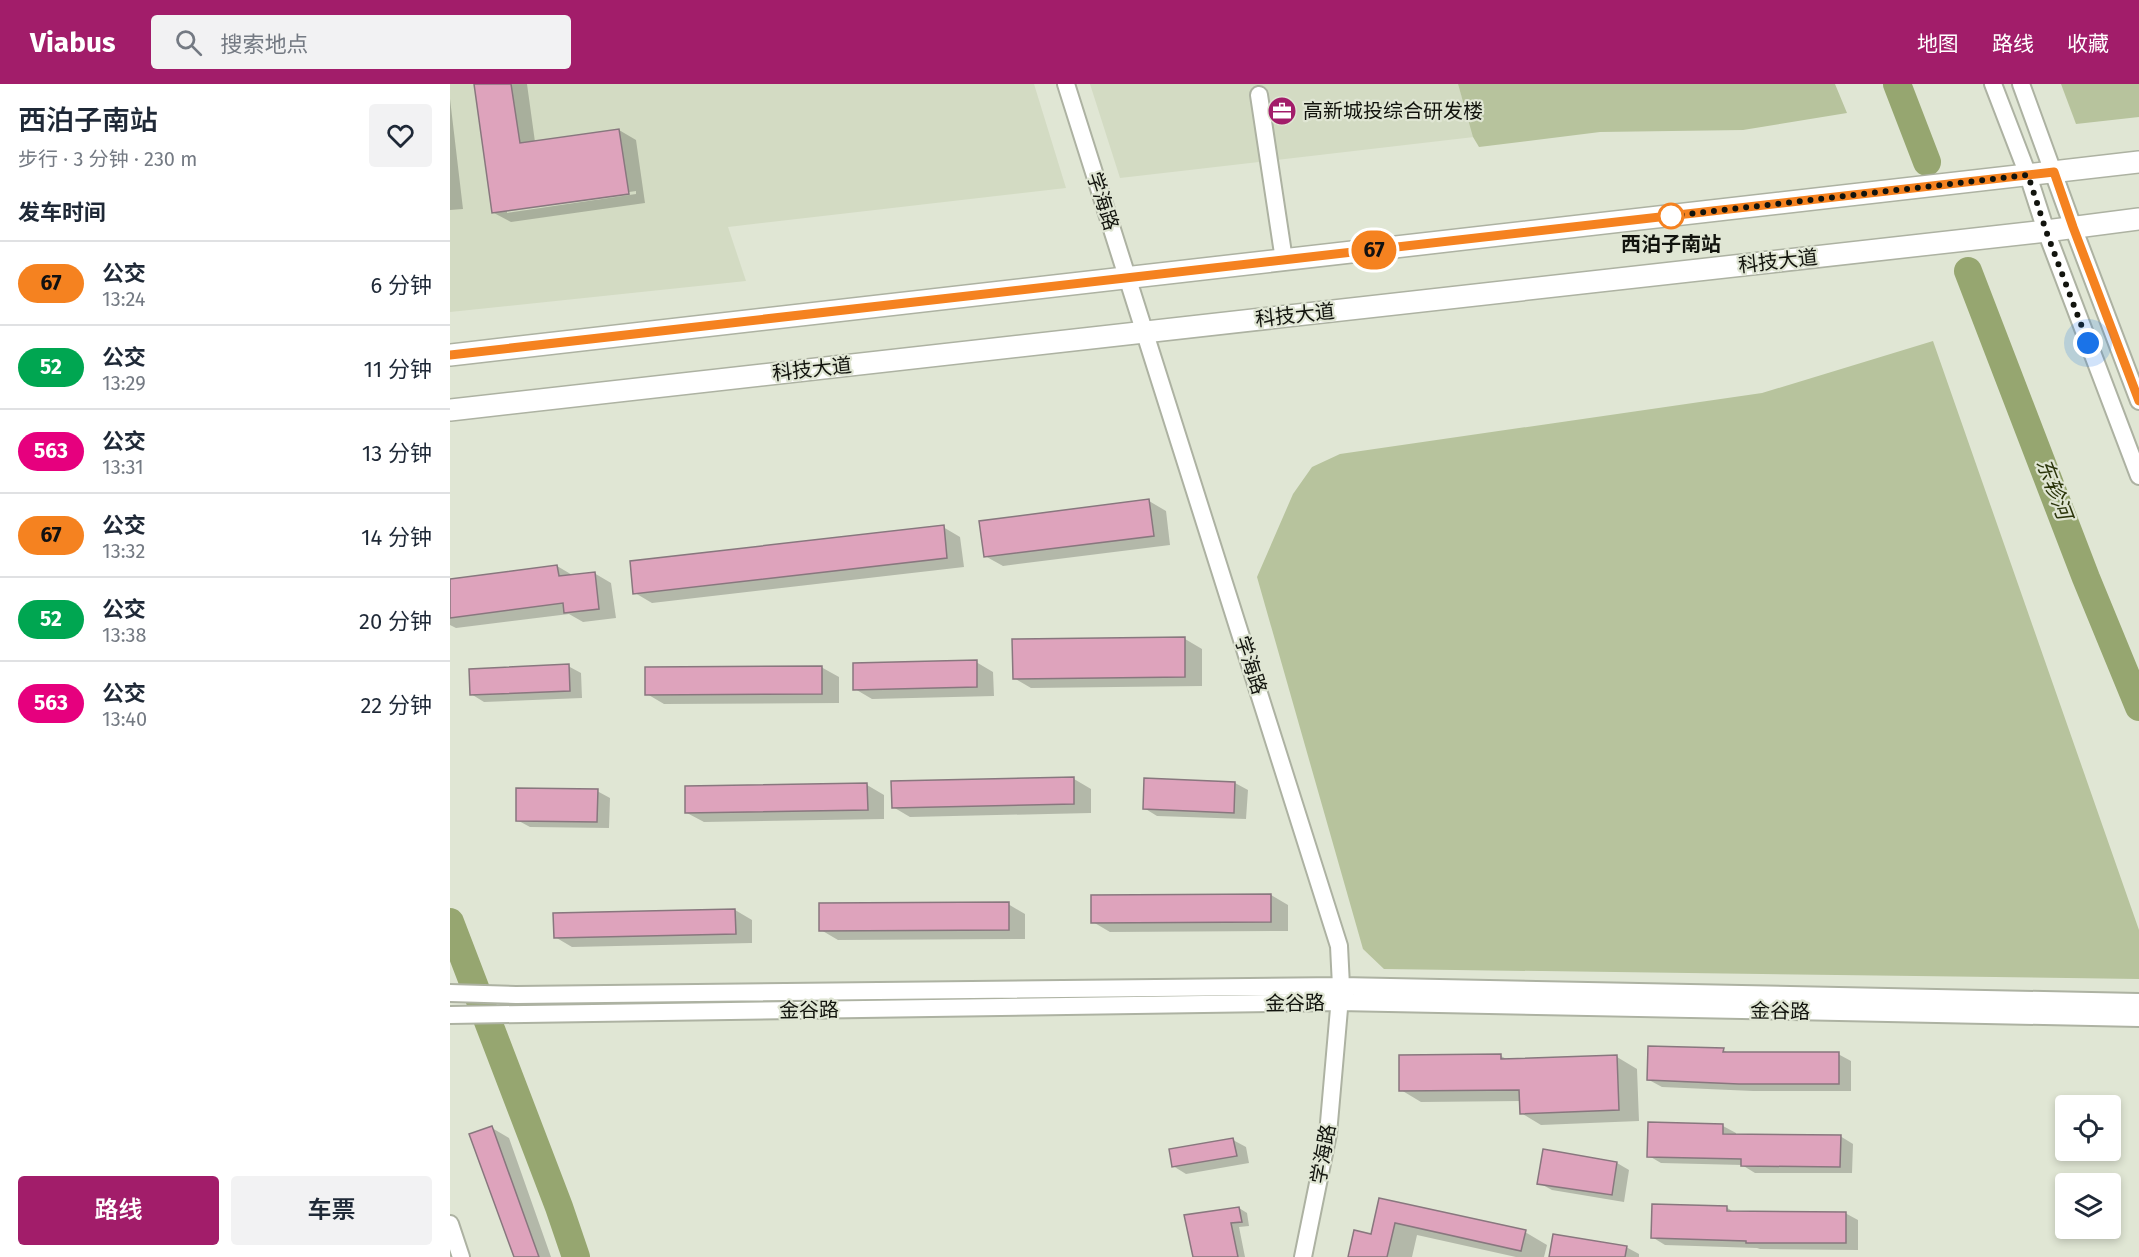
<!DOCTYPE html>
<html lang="zh">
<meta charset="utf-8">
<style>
:root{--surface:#fff;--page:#f2f2f3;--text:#1f2937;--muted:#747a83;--line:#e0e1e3;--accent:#a21d6a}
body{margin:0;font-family:"Fira Sans","Noto Sans SC",sans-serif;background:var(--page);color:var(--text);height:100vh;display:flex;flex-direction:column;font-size:22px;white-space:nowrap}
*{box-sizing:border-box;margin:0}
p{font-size:20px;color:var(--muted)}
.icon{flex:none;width:33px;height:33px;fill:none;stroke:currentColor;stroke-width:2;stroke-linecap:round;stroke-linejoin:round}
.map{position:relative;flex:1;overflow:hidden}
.details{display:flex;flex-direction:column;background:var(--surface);width:450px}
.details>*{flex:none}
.badge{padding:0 12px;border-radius:20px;font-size:21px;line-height:39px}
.buttons{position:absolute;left:1605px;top:1011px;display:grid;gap:12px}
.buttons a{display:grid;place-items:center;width:66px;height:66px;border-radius:6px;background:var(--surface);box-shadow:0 3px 9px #0003;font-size:30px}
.you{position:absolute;width:30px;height:30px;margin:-15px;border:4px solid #fff;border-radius:50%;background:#1a73e8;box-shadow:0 0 0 9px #1a73e833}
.map>.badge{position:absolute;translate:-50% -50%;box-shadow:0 0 0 3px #fff}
h2{padding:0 18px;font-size:22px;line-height:54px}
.round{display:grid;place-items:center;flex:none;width:63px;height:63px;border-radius:6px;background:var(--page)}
.overview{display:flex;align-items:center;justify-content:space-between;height:102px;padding:0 18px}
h1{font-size:28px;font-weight:600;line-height:45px}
.cta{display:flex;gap:12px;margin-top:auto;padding:12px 18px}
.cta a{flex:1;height:69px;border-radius:6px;background:var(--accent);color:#fff;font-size:24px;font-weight:600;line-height:69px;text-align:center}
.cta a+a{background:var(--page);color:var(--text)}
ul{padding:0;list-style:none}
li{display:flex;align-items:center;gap:18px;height:84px;padding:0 18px;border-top:2px solid var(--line)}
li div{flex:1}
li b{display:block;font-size:22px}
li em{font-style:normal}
li .badge{min-width:66px;font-weight:700;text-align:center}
header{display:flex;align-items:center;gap:36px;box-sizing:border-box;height:84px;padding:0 30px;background:var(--accent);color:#fff}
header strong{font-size:28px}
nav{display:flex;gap:33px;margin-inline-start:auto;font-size:21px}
.search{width:420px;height:54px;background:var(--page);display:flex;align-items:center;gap:15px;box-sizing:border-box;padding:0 21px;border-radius:6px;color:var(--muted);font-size:22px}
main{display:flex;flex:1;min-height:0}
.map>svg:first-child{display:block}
.built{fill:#d3dbc3}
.green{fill:#b7c39d}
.shadow{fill:#0003;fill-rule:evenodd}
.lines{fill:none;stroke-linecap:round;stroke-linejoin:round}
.river{stroke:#96a670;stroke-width:28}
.building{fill:#dea3bc;stroke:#88777e;stroke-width:1.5}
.minor-casing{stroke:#adb2a2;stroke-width:20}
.major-casing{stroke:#adb2a2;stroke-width:24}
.minor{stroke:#fff;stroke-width:16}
.major{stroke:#fff;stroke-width:21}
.line-casing{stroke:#fff;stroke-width:14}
.line{stroke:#f58220;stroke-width:9}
.walk{stroke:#12140e;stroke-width:6;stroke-dasharray:0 10.8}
.stop-dot{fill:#fff;stroke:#f58220;stroke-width:3}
.labels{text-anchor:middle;stroke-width:4.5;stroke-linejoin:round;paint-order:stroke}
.poi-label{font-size:20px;fill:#12140e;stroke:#e0e6d4;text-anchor:start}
.street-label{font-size:20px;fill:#12140e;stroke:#e0e6d4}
.stop-label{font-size:20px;font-weight:bold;fill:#12140e;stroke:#e0e6d4}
.water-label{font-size:21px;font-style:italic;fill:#2b350b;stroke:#e0e6d4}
</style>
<header>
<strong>Viabus</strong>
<div class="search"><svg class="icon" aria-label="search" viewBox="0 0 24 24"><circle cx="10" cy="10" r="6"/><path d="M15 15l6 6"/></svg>搜索地点</div>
<nav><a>地图</a><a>路线</a><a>收藏</a></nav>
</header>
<main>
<section class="details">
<div class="overview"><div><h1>西泊子南站</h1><p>步行 · 3 分钟 · 230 m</p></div><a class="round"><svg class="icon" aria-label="heart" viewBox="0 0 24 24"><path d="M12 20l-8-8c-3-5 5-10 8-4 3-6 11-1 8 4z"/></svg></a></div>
<h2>发车时间</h2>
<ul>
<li><span class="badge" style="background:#f58220;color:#111">67</span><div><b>公交</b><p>13:24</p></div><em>6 分钟</em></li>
<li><span class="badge" style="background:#00a651;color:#fff">52</span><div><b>公交</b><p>13:29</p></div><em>11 分钟</em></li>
<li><span class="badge" style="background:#e6007e;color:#fff">563</span><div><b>公交</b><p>13:31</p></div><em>13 分钟</em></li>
<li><span class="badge" style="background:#f58220;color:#111">67</span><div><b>公交</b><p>13:32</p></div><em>14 分钟</em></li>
<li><span class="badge" style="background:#00a651;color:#fff">52</span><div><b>公交</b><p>13:38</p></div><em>20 分钟</em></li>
<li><span class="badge" style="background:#e6007e;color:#fff">563</span><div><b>公交</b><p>13:40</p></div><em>22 分钟</em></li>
</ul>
<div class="cta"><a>路线</a><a>车票</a></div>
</section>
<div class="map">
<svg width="1689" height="1173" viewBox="0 0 1689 1173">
<rect width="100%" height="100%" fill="#e0e6d4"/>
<!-- built -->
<path class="built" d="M0 0H584L616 104 278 143 296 197 0 228Z
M640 0H1008L1024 53 670 94Z"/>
<!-- green -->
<path class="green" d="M1008 0H1385L1397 29 1293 46 1150 48 1029 63 1023 53Z
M1611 0H1689V33L1626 40Z
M1483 257 1689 846V895L934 885 913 865 807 493 843 410 862 383 890 370 1312 309Z"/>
<!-- shadow -->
<path class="shadow" d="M25 0H77L85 58 169 46 186 56 195 119 61 138 44 129ZM186 107V110L57 129V126Z
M0 15 13 125 0 126Z
M699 417 716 427 720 461 553 482 535 472Z
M493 443 510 453 514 483 202 519 185 509Z
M107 482 124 492 144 489 161 499 166 534 133 538 119 530 6 544 0 541V496Z
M735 555 752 565V602L581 604 564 594Z
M526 578 543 588 544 612 422 615 405 605Z
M118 582 131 589 132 614 34 618 21 610Z
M371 583 389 593V619L214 620 197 610Z
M624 695 641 705V729L460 733 443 723Z
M785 699 798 706 796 735 707 732 694 724Z
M417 701 434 711V735L254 738 237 729Z
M147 707 160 714 159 744 80 743 67 736Z
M821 811 838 821V847L660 848 643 838Z
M558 820 575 830V855L388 856 371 846Z
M285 826 302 836V859L122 863 105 853Z
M1273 966 1280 970H1388L1401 977V1007H1303L1212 1003 1199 996Z
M1051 972 1058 976 1167 973 1187 985 1189 1037 1091 1041 1071 1029V1017L971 1018 951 1006Z
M1273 1042 1286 1049V1052H1390L1403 1060 1402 1089H1305L1292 1081 1211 1079 1199 1072Z
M42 1044 59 1054 101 1173H65Z
M783 1056 796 1063 799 1079 736 1090 723 1082Z
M1167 1079 1179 1086 1174 1118 1102 1106 1089 1099Z
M930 1116 1075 1148 1097 1161 1094 1173H1066L967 1151 962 1173H899L922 1152Z
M1276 1123 1285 1129H1395L1408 1136V1166L1310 1165 1307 1164 1215 1161 1202 1153Z
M789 1124 797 1129 799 1142 789 1143 795 1173H745Z
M1176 1163 1189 1170V1173H1101Z"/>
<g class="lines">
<!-- river -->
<path class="river" d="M1447 0 1477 78
M1518 187 1636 494 1689 623
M0 838 109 1123 126 1173"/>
</g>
<!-- building -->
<path class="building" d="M24 0H61L70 59 169 45 179 110 42 129Z
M699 415 704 452 534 473 529 437Z
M494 441 497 474 183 510 180 477Z
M107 481 109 492 145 488 149 525 114 529 113 519 0 534V495Z
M735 553V593L563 595 562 555Z
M527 576V603L403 606V579Z
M119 580 120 607 20 611 19 585Z
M372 582V610L195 611V583Z
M624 693V720L442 724 441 697Z
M694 694 785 698 784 729 693 725Z
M417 699 418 726 235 729V702Z
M66 704 148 705 147 738 66 737Z
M821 810V838L641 839V811Z
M559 818V846L369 847V819Z
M285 825 286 850 104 854 103 829Z
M1198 962 1274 964 1273 968H1389V1000H1289L1197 996Z
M1051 970V975L1167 971 1169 1026 1070 1030 1069 1006 949 1007V971Z
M1198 1038 1273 1040V1050L1391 1051 1390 1083 1291 1082V1075L1197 1073Z
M42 1042 89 1173H64L19 1050Z
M783 1054 787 1072 722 1083 719 1065Z
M1093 1065 1167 1078 1162 1111 1087 1100Z
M929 1114 1076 1146 1071 1167 945 1139 937 1173H898L904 1146 921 1150Z
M1202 1120 1277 1122V1127L1396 1128V1159H1296V1157L1201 1154Z
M789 1123 792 1138 781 1139 788 1173H743L734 1131Z
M1103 1150 1177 1162 1175 1173H1099Z"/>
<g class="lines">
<!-- minor casing -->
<g class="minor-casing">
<path id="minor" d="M616 0 889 862 891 902 878 1050 853 1173
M1543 0 1578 91 1596 147 1689 392
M1571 0 1623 143 1689 317
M809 11 834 176
M0 909 66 911 891 902 1689 918
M0 931 889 918 1689 934
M0 1140 11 1173"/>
</g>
<!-- major casing -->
<g class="major-casing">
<path id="major" d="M0 271 1689 78
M0 326 1596 147 1689 135"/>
</g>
<!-- minor -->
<use href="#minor" class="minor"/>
<!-- major -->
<use href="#major" class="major"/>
</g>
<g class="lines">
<!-- line casing -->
<g class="line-casing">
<path id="line" d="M0 271 1604 88 1623 143 1689 317"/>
</g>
<!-- line -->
<use href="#line" class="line"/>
<!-- walk -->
<path class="walk" d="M1221 132 1578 91 1596 147 1638 259"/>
</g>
<!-- icons -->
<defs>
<g id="office-disc" transform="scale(1.5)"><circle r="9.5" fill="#a21d6a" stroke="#e0e6d4"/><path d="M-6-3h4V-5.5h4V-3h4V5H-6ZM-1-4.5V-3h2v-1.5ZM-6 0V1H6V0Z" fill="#fff"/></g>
</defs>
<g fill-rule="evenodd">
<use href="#office-disc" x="832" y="27"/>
</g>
<!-- markers -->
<circle class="stop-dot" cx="1221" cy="132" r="12"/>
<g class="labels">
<!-- poi labels -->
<g class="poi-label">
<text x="853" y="34">高新城投综合研发楼</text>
</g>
<!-- street labels -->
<g class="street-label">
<text transform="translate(653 117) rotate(72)" y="7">学海路</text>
<text transform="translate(1328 177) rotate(-6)" y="7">科技大道</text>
<text transform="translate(845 231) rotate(-6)" y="7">科技大道</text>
<text transform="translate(362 285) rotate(-6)" y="7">科技大道</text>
<text transform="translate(801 581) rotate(72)" y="7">学海路</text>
<text transform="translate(845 919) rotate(-1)" y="7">金谷路</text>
<text transform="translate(359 926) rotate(-1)" y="7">金谷路</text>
<text transform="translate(1330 927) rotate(1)" y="7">金谷路</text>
<text transform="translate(873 1070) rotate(-80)" y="7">学海路</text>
</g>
<!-- stop labels -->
<g class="stop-label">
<text x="1221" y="167">西泊子南站</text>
</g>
<!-- water labels -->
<g class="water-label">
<text transform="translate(1604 405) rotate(69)" y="7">东轸河</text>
</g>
</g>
</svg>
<div class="buttons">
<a><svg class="icon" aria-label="locate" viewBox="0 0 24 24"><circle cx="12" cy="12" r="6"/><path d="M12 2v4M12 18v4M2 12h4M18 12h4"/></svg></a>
<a><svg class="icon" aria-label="layers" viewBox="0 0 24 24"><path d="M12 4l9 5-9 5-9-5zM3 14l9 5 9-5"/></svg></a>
</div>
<div class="you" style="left:1638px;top:259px"></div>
<b class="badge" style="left:924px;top:166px;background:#f58220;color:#111">67</b>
</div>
</main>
